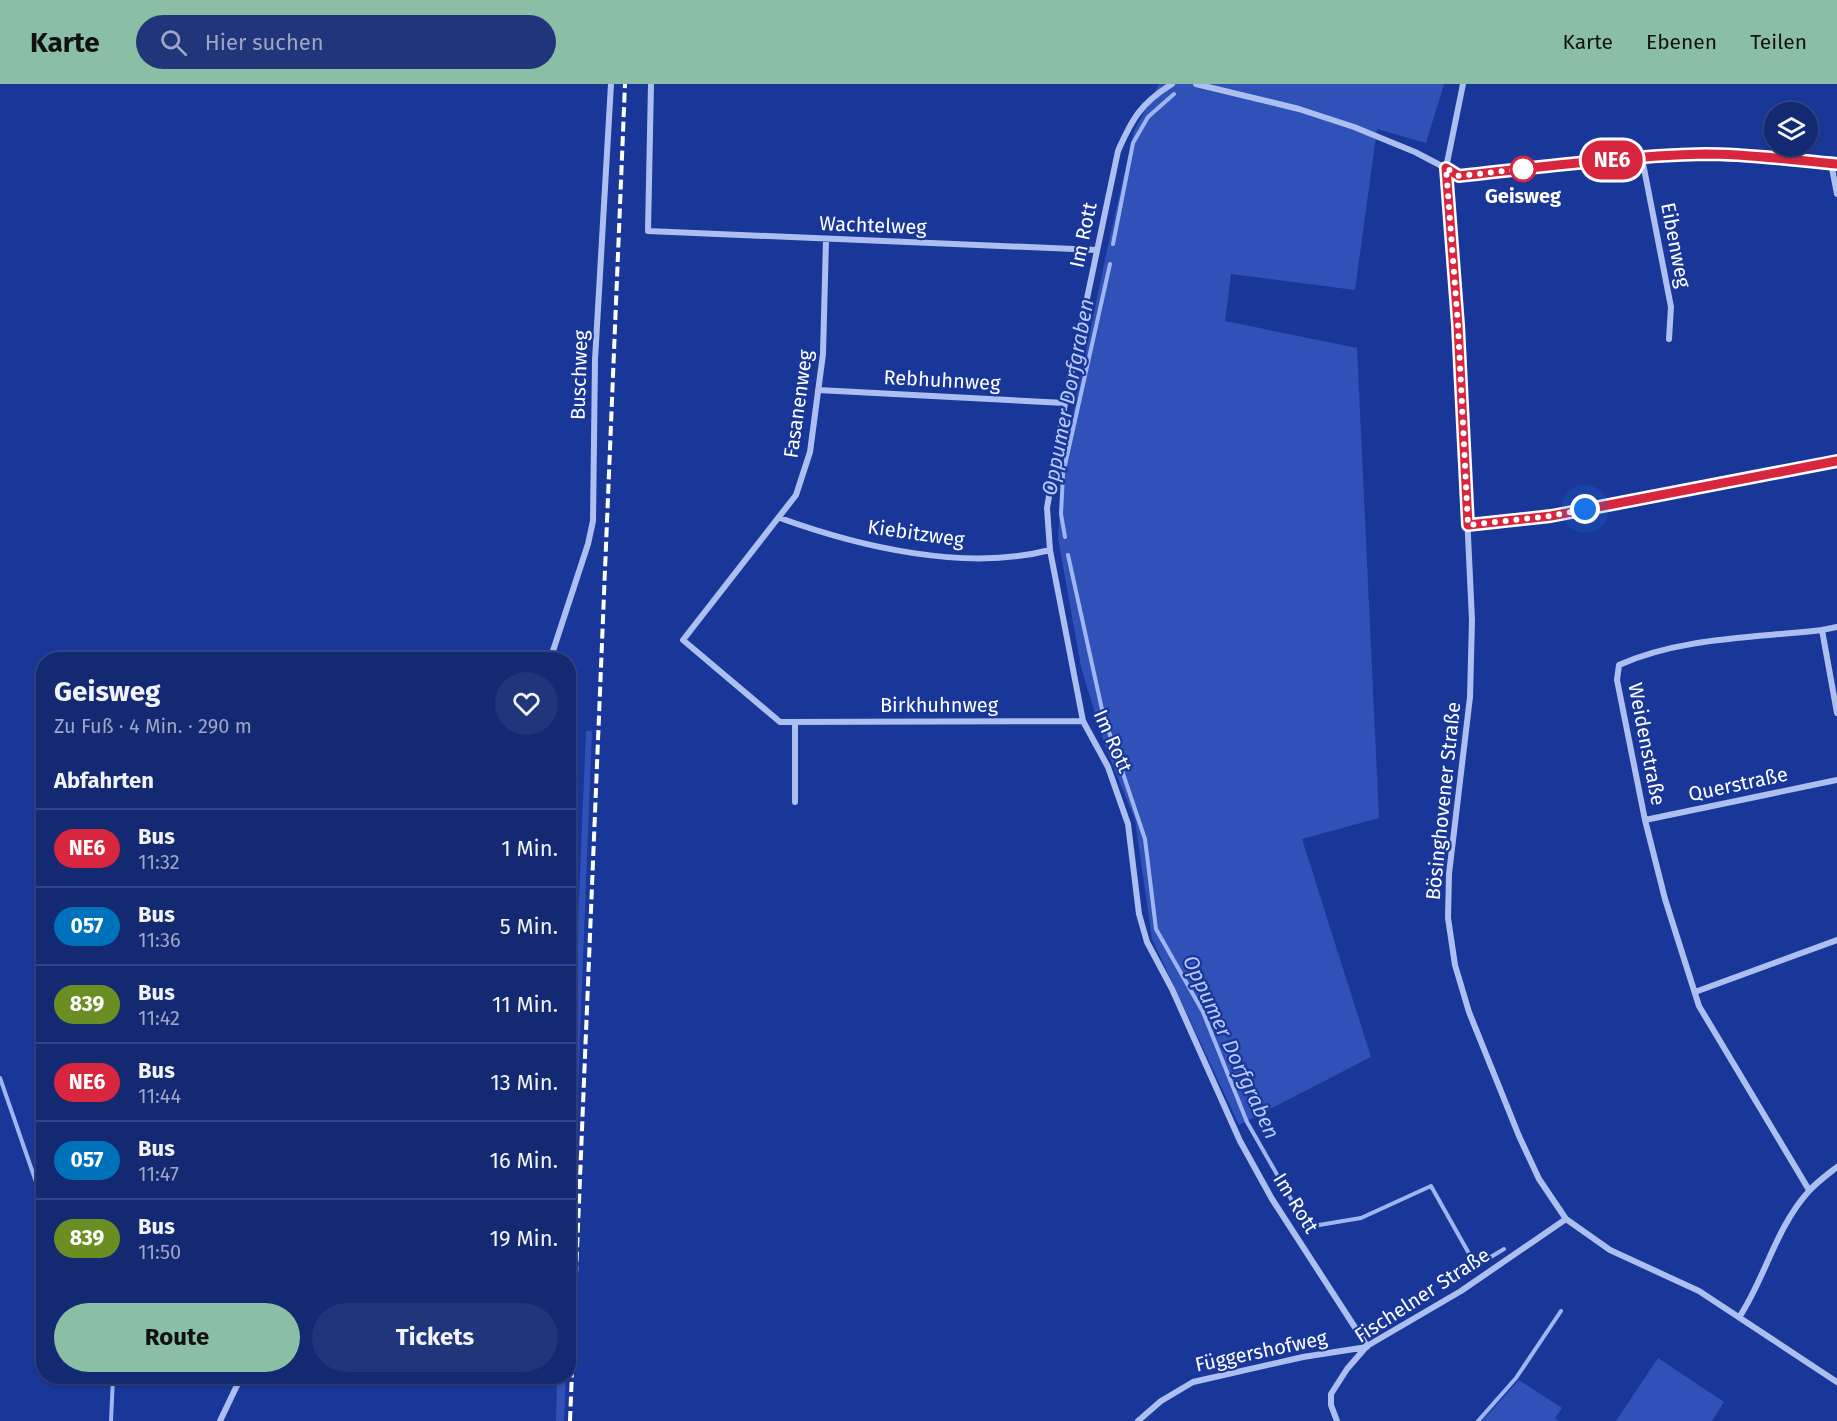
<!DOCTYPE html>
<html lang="de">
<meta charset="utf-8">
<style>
:root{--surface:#132972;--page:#20357a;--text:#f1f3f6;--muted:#9da6c4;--line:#324584;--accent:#8abfa5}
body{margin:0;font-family:"Fira Sans",sans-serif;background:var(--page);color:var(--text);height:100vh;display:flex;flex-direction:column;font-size:22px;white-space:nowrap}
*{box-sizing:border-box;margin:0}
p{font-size:20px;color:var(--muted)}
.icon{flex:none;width:33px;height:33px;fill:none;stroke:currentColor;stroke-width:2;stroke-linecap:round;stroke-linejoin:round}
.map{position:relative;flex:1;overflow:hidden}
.sheet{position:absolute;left:36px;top:568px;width:540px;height:732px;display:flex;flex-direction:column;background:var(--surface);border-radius:24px;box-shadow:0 2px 4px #0004,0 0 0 2px var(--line)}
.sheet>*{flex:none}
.badge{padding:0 12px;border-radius:20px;font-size:21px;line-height:39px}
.fabs{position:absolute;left:1764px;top:18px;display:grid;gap:12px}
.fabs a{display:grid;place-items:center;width:54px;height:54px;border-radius:50%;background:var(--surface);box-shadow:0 2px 4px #0004,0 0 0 2px var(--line);font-size:30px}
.you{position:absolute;width:30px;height:30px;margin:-15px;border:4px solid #fff;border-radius:50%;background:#1a73e8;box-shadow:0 0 0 9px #1a73e833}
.map>.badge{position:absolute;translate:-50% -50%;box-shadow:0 0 0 3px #fff}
h2{padding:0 18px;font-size:22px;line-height:54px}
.round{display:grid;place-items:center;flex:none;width:63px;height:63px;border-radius:32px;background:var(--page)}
.headline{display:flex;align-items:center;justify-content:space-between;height:102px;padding:0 18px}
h1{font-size:28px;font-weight:700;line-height:45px}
.action{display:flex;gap:12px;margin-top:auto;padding:12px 18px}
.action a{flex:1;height:69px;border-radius:36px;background:var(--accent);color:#111;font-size:24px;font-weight:700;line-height:69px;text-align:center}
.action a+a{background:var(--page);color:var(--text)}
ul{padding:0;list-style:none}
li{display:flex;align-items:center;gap:18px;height:78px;padding:0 18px;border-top:2px solid var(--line)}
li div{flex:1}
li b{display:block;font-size:22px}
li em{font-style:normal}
li .badge{min-width:66px;font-weight:700;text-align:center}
header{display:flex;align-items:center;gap:36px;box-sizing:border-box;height:84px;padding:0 30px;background:var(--accent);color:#111}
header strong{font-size:28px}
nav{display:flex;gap:33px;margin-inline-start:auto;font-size:21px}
.search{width:420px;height:54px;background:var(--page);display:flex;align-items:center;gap:15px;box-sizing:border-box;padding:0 21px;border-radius:33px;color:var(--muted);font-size:22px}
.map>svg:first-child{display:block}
.green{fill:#3051b7}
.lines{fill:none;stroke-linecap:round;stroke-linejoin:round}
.stream{stroke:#a0b6f3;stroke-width:4}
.street{stroke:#adbef1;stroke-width:6}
.rail{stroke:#fff;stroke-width:4;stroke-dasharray:10 4.5;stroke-linecap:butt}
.line-casing{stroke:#fff;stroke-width:14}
.line{stroke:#d7263d;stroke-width:9}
.walk{stroke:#fff;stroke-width:6;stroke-dasharray:0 10.8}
.stop-dot{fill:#fff;stroke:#d7263d;stroke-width:3}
.labels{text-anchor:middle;stroke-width:4.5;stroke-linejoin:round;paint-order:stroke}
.stop-label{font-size:20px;font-weight:bold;fill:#fff;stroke:#193798}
.street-label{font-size:20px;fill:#fff;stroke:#193798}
.water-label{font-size:21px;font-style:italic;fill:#bac9f7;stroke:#193798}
</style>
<header>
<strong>Karte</strong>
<div class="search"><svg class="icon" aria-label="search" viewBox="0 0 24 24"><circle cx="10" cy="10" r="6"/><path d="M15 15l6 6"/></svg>Hier suchen</div>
<nav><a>Karte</a><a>Ebenen</a><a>Teilen</a></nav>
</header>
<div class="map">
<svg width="1837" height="1337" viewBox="0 0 1837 1337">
<rect width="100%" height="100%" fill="#193798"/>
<!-- green -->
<path class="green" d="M1159 0H1444L1426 59 1377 45 1355 206 1231 190 1225 237 1357 264 1379 734 1302 755 1371 973 1239 1041 1152 855 1135 736 1105 662 1081 583 1058 454 1063 377 1107 166 1134 47Z
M586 647H592L569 1230V1052Z
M1658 1274 1724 1318 1712 1337H1616Z
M557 1293H566L564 1337H556Z
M1519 1296 1562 1324 1555 1334 1559 1337H1482Z"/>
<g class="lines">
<!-- stream -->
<path class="stream" d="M1113 160 1133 59 1148 33 1174 10
M1065 453 1061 430 1063 390 1110 180
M1068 471 1103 630 1145 755 1156 845 1203 928 1247 1038 1307 1143 1361 1134 1431 1102 1476 1182 1504 1165
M0 994 44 1121
M111 1337 113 1293
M1478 1337 1516 1294 1561 1227"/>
<!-- street -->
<path class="street" d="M651 0 648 147 1097 166
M1172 0C1141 19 1132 35 1118 67L1065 319 1047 424 1050 466 1083 637 1108 683 1128 740 1139 830 1147 858 1172 905 1240 1057 1272 1115 1367 1262
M1196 0 1299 25 1354 43 1415 68 1459 91 1642 74 1705 70 1761 72 1837 80
M1463 0 1446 84 1458 241 1472 536 1470 613 1449 790 1448 834 1455 881 1469 928 1519 1052 1539 1095 1566 1135 1610 1166 1699 1207 1837 1298
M1642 74 1671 223 1669 255
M1831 79 1837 110
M826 156 823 270 810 368 796 411 683 556 780 638 1083 637
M818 306 1065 319
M780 434C860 463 966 488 1050 466
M1468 441 1551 432 1837 377
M1837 543 1822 546 1837 629
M550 576 588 460 593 437 595 276 611 0
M795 638V718
M1645 736 1837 696
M1695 908 1837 856
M1809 1106 1699 922 1665 815 1645 736 1617 596 1619 581C1681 553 1755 554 1822 546
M1740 1232C1766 1192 1776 1143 1809 1107 1817 1098 1828 1090 1837 1083
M220 1337 241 1293
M1138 1337 1161 1317 1193 1298 1303 1273 1367 1263
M1337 1337 1331 1321V1310L1347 1285 1367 1262 1461 1207 1566 1135"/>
<!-- rail -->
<path class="rail" d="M570 1337 625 0"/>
</g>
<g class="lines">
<!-- line casing -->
<g class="line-casing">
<path id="line" d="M1837 80C1793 76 1749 70 1705 70 1623 72 1541 83 1459 92L1446 84 1458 241 1468 441 1551 432 1837 377"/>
</g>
<!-- line -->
<use href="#line" class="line"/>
<!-- walk -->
<path class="walk" d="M1523 85 1459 92 1446 84 1458 241 1468 441 1551 432 1585 425"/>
</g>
<!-- markers -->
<circle class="stop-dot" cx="1523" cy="85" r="12"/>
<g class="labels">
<!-- stop labels -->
<g class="stop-label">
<text x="1523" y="119">Geisweg</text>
</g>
<!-- street labels -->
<g class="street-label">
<text transform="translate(873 141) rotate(2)" y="7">Wachtelweg</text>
<text transform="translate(1083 151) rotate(-78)" y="7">Im Rott</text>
<text transform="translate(1676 161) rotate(79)" y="7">Eibenweg</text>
<text transform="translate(579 291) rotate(-88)" y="7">Buschweg</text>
<text transform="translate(942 296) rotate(3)" y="7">Rebhuhnweg</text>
<text transform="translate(798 320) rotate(-82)" y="7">Fasanenweg</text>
<text transform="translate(916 449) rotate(8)" y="7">Kiebitzweg</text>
<text x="939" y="628">Birkhuhnweg</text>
<text transform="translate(1113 657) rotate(66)" y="7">Im Rott</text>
<text transform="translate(1647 660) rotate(79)" y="7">Weidenstraße</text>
<text transform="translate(1738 700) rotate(-12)" y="7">Querstraße</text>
<text transform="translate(1443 717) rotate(-84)" y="7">Bösinghovener Straße</text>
<text transform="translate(1296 1119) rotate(58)" y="7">Im Rott</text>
<text transform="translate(1422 1211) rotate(-33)" y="7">Fischelner Straße</text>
<text transform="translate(1261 1267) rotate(-12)" y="7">Függershofweg</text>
</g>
<!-- water labels -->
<g class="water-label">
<text transform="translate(1068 313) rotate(-79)" y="7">Oppumer Dorfgraben</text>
<text transform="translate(1231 963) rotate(65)" y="7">Oppumer Dorfgraben</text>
</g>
</g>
</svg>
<div class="fabs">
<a><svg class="icon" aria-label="layers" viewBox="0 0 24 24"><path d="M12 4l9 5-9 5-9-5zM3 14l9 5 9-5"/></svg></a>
</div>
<div class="you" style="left:1585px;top:425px"></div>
<b class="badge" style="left:1612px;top:76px;background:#d7263d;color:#fff">NE6</b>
<section class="sheet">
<div class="headline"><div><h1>Geisweg</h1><p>Zu Fuß · 4 Min. · 290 m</p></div><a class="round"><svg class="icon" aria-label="heart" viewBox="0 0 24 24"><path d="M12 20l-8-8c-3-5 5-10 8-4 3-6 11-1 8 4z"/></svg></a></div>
<h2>Abfahrten</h2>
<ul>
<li><span class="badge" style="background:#d7263d;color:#fff">NE6</span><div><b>Bus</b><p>11:32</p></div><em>1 Min.</em></li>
<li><span class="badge" style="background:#0072bc;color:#fff">057</span><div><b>Bus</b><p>11:36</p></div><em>5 Min.</em></li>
<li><span class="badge" style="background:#6b8e23;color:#fff">839</span><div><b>Bus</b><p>11:42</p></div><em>11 Min.</em></li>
<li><span class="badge" style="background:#d7263d;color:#fff">NE6</span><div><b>Bus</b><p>11:44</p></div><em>13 Min.</em></li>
<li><span class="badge" style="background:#0072bc;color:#fff">057</span><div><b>Bus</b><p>11:47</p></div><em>16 Min.</em></li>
<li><span class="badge" style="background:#6b8e23;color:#fff">839</span><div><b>Bus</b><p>11:50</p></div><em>19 Min.</em></li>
</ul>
<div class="action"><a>Route</a><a>Tickets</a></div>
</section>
</div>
